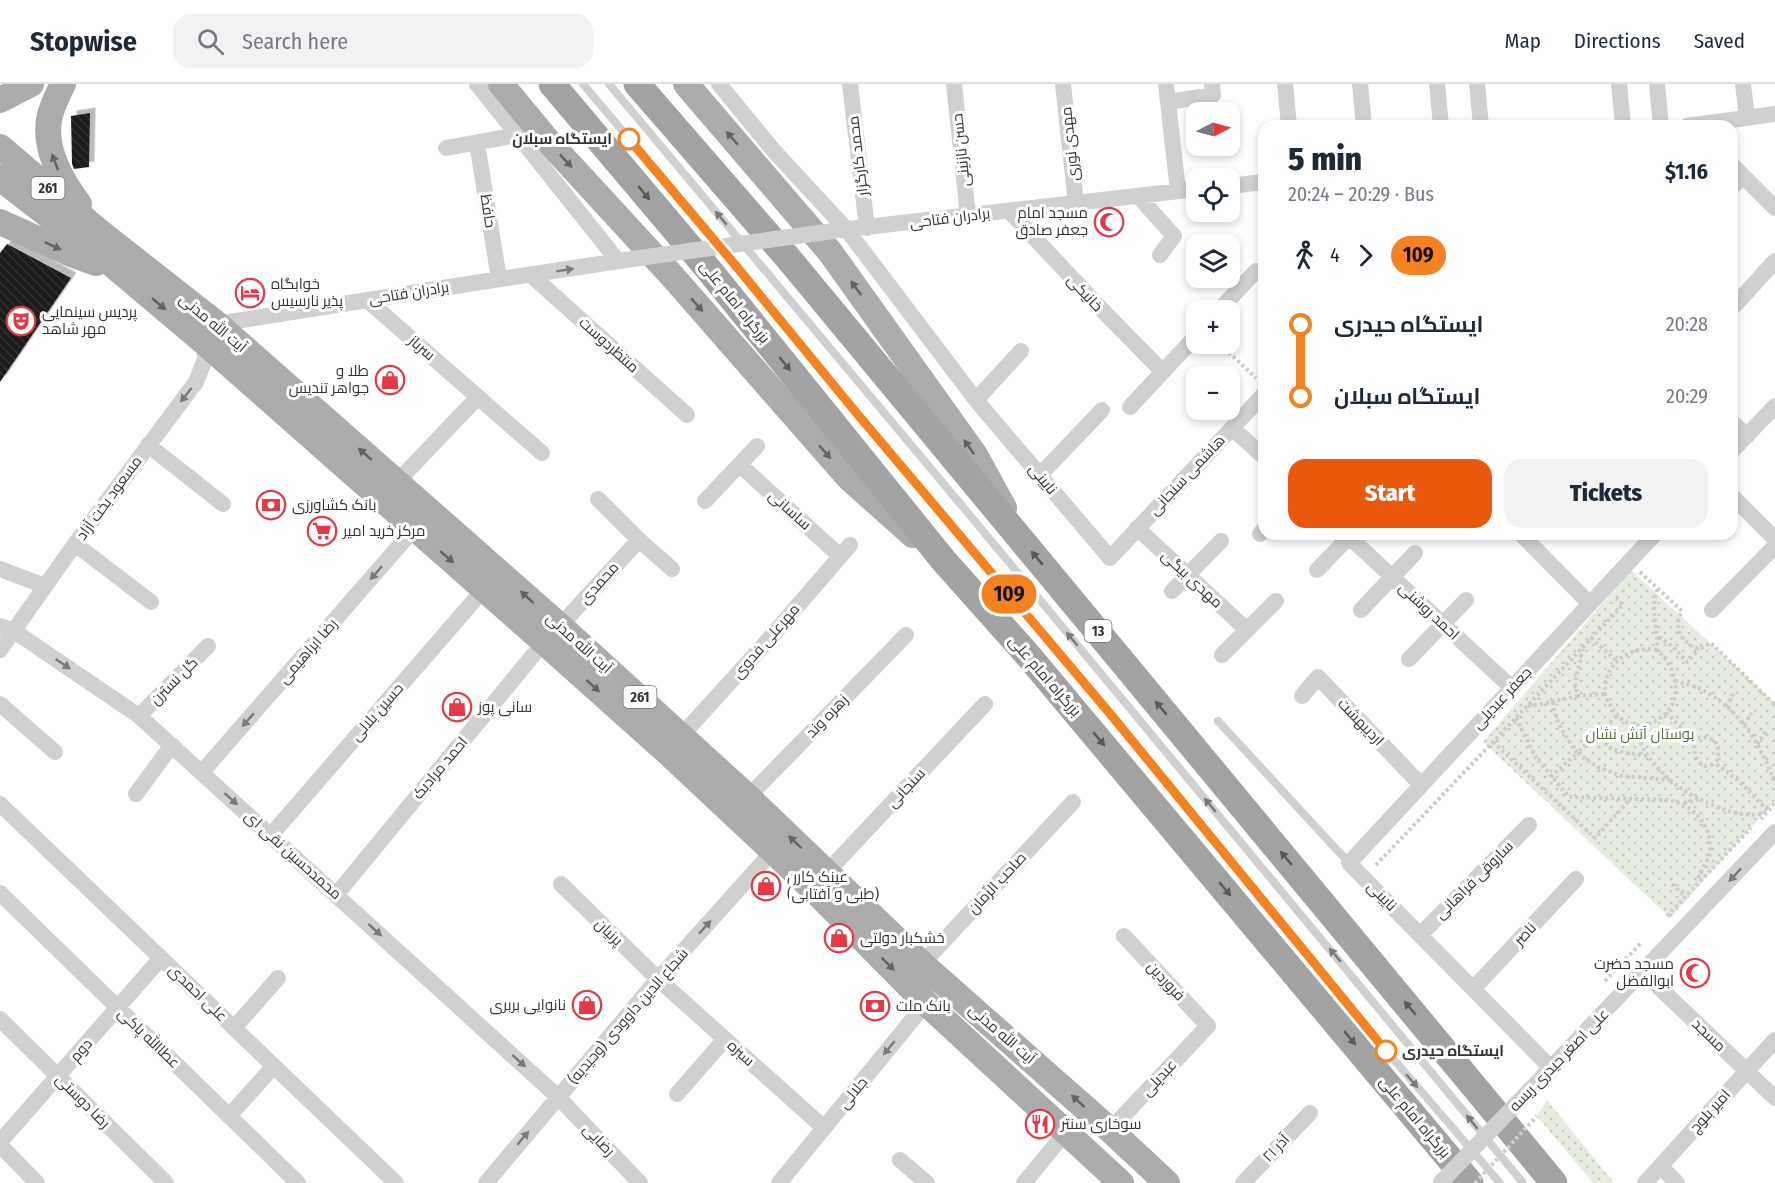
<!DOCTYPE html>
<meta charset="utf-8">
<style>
:root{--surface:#fff;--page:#f2f2f3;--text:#1f2937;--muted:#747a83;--line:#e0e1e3;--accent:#ea580c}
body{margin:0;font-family:"Fira Sans Condensed",Cairo,sans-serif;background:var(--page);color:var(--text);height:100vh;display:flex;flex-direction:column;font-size:22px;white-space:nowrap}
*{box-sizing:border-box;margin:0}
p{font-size:20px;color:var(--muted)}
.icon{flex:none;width:33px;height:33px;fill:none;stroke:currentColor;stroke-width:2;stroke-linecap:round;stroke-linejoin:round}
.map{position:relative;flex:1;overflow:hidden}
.sheet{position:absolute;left:1258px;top:36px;width:480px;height:420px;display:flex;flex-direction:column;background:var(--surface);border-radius:18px;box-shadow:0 3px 9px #0003}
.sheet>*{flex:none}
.badge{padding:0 12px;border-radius:20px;font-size:21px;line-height:39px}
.needle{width:39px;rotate:84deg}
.controls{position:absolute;left:1186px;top:18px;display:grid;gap:12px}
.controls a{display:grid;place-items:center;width:54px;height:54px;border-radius:12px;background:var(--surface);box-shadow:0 3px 9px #0003;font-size:30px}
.map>.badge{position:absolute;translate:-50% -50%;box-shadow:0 0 0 3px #fff}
.legs{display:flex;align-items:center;gap:9px;height:66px;padding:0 30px;font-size:20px}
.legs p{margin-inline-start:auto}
.headline{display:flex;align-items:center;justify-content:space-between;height:102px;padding:0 30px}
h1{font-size:33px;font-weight:800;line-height:45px}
.button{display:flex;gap:12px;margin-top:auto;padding:12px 30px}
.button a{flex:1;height:69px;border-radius:18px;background:var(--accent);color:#fff;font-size:24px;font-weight:800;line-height:69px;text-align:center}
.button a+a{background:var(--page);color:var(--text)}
ul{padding:0 30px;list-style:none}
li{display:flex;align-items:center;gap:21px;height:72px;font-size:22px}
li i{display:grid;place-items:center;width:9px;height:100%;margin:0 8px;background:currentColor}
li i::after{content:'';width:15px;height:15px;margin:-8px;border:4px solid;border-radius:50%;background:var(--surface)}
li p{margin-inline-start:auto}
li:first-child i{background:linear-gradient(#0000 50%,currentColor 0)}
li:last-child i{background:linear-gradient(currentColor 50%,#0000 0)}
header{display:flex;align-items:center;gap:36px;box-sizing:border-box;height:84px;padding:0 30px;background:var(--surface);border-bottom:2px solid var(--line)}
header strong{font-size:28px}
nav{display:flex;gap:33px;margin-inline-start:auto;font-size:21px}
.search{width:420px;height:54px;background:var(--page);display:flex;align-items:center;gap:15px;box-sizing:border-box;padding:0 21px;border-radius:18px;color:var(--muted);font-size:22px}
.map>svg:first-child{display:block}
.park{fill:url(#park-dots)}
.building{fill:url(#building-back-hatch);filter:url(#shadow)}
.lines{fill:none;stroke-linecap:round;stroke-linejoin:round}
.path{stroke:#cdcdcd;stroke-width:4;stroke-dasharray:3 3;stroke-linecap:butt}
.service{stroke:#d0d0d0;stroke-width:8}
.minor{stroke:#d0d0d0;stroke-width:16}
.primary{stroke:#ababab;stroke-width:26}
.trunk{stroke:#a2a2a2;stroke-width:27}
.path-bridge{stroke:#cdcdcd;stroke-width:4;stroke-dasharray:3 3;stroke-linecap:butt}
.minor-bridge{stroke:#d0d0d0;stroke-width:16}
.oneway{fill:#636363}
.oneway2{fill:#5a5a5a}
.oneway3{fill:#7a7a7a}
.line-1-casing{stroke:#fff;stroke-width:14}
.line-1{stroke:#f58220;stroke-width:9}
.stop-1-dot{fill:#fff;stroke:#f58220;stroke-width:3}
.labels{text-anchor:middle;stroke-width:6;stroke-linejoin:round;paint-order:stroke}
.shield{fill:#fff;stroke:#707070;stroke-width:1.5}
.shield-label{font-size:14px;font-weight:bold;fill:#333}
.stop-label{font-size:15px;font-weight:bold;fill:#333;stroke:#fff;text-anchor:end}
.street-label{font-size:15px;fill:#333;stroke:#fff}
.poi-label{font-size:15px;fill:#333;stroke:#fff;text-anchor:start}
.park-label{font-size:15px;fill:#56703f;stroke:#fff}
</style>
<header>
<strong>Stopwise</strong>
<div class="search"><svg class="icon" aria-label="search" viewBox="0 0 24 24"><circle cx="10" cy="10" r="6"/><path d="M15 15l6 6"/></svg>Search here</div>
<nav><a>Map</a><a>Directions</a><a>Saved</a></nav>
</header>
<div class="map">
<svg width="1775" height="1099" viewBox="0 0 1775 1099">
<defs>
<pattern id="park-dots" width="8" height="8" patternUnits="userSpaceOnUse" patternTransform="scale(1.5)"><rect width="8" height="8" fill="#e6ecdf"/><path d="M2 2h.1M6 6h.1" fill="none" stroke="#c6cbc0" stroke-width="1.8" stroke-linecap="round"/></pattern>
<pattern id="building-back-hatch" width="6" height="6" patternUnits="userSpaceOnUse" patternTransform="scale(1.5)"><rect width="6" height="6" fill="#1a1a1a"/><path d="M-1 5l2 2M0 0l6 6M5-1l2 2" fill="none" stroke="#333"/></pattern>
<filter id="shadow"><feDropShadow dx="5.5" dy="-5.5" stdDeviation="0" flood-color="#0004"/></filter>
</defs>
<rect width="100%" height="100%" fill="#fff"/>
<!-- park -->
<path class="park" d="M1631 486 1775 619V717L1670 834 1483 658Z
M1547 1016 1614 1099H1593L1537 1032Z"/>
<!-- building -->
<path class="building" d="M90 29 89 83 74 85 72 80 71 32Z
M7 160 71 194 0 298V169Z"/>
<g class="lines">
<!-- path -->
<path class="path" d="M1220 260 1256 294
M1640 488 1682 527C1672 543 1682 560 1699 565L1711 559 1775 621
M1659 553 1673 563 1687 578 1699 565
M1591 554 1617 577
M1657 566C1633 561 1606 577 1605 604 1604 610 1606 616 1610 621 1621 641 1640 648 1660 634 1685 617 1677 584 1657 566 1659 544 1649 526 1658 504
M1675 597C1685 600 1696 602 1706 608 1741 627 1763 664 1775 700
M1577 612 1605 610
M1553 618C1554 637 1567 654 1577 669L1586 660 1617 632
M1528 622 1547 619 1577 612 1575 598 1583 565
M1726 623 1734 609
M1666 629 1694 655C1715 649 1722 661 1716 680L1738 696 1768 727 1761 735
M1516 634 1536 674 1569 713 1670 716C1694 722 1712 741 1710 767 1710 774 1700 787 1697 797
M1637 641C1639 648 1639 657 1643 664 1652 680 1669 697 1685 707 1703 718 1749 741 1769 726 1771 724 1773 722 1775 719
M1744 641 1752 629
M1596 651 1611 665 1625 669 1649 672
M1694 655C1694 667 1694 676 1705 682L1716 680
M1493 658 1595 754 1631 714
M1757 660 1766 647
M1551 693 1577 669 1598 683 1621 692 1670 696
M1684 719 1700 715
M1376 781 1623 521 1616 515
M1672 800 1685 813
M1667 832 1751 744
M1605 897 1641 859"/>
<!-- service -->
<path class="service" d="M583 0 736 182 854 326 1112 631 1390 971 1500 1099
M609 0 973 435 1523 1099
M1218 637 1349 779"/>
<!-- minor -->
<path class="minor" d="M477 0 618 177
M719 0 774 67 847 146 976 316 1110 474 1264 310
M850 0 867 144
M954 0 968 132
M1063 0 1076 120
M1166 0 1178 107
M1285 0 1289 42
M1360 0 1364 42
M1437 0 1441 42
M1477 0 1481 42
M1619 0 1623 42
M1657 0 1661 42
M1743 0 1747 34
M1168 18 1213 11 1212 0
M1687 42 1775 30
M477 59 499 195
M446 64 517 51
M1732 81 1775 124
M1230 102 1264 98
M1732 103 1743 92
M1138 112 1174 152 1160 171
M1010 128 1105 229 1163 288
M840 146 1197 105
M531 191 687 331
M367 216 542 369
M1735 221 1775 177
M1219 226 1256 187
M217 240 468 200 632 175
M976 316 1021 267
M1130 323 1197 251
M1732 338 1747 352
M1232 344 1264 373
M148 361 223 420
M1732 367 1775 322
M740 381 840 472
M1040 391 1102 326
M397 398 478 313
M1732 412 1775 455
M598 415 639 456 672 485
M705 417 757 362
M1137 444 1247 546
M1260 450 1264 445
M1346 450 1512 604
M1521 450 1590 520
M75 460 151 518
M0 485 45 502
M1317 486 1352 450
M1172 507 1221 457
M1361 526 1415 469
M1712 526 1775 462
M0 542 14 547 139 632 558 1013 640 1099
M560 542 639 456
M0 566 75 460 196 298 205 275 204 258
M1222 571 1276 517
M1409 575 1466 516
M1302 612 1318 593 1421 701
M0 620 55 668
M139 632 208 562
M682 651 763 562 850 461
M202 688 414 445
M136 710 172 661
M748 713 906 551
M0 720 396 1099
M271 751 484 505
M826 789 985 620
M561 800 658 895 824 1044
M0 809 298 1099
M336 811 544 558
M1420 851 1529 741
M922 880 1073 718
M1643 888 1775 1014
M1473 905 1576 795
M0 935 166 1099
M234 944 278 894
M1551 984 1349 779 1655 450
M677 1010 725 955
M1524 1012 1775 748
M229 1032 274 982
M1110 1046 1208 942 1124 852
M0 1058 161 874
M0 1061 37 1099
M900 1076 927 1099
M1660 1082 1677 1099
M486 1099 658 895 773 767
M779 1099 926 919
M1024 1099 1065 1049
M1243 1099 1310 1029
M1645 1099 1775 956"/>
<!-- primary -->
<path class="primary" d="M63 0C58 10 53 20 50 31 42 63 61 96 79 120
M501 0 548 57 673 193 849 394 913 451
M686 0 830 168 975 371 1004 424
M0 16 31 0
M0 63 96 145 217 240 560 542 748 713 922 880 1110 1046 1167 1099
M0 94 114 182 204 258 544 558 665 666 773 767 820 812 926 919 1121 1099
M0 138 71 170 96 179"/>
<!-- trunk -->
<path class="trunk" d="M552 0 709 186 944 477 1026 569 1470 1099
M637 0 788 174 1554 1099"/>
<!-- path-bridge -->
<path class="path-bridge" d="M1475 1099 1537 1032"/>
<!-- minor-bridge -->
<path class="minor-bridge" d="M632 175 833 147
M1441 1098 1524 1012"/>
</g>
<!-- one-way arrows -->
<defs><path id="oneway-solid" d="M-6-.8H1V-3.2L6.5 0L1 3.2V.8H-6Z" transform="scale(1.5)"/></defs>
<g class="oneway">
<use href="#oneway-solid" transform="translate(732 54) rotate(-131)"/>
<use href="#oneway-solid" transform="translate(566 77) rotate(47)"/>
<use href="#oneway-solid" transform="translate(55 78) rotate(-111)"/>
<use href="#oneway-solid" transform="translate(53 162) rotate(25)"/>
<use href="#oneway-solid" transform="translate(856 204) rotate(-126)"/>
<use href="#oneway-solid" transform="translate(159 220) rotate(40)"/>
<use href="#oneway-solid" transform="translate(697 221) rotate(49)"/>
<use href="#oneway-solid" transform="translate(969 363) rotate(-125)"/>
<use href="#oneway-solid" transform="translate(825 368) rotate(49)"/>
<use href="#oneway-solid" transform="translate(365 370) rotate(-139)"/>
<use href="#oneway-solid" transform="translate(447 473) rotate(41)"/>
<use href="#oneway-solid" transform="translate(527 513) rotate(-138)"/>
<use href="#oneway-solid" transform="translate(593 602) rotate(42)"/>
<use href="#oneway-solid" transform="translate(795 758) rotate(-136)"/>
<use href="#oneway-solid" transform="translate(888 880) rotate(45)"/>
<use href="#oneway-solid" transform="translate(1078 1017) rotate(-138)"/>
</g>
<g class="oneway2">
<use href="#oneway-solid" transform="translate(644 109) rotate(50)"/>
<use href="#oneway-solid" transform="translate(785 280) rotate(51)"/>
<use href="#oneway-solid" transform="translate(1037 474) rotate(-130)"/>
<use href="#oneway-solid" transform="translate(1161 624) rotate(-130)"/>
<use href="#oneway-solid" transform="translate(1099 655) rotate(50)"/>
<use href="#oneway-solid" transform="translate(1286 774) rotate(-130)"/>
<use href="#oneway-solid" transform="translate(1225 805) rotate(50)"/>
<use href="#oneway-solid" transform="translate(1410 924) rotate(-130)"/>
<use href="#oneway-solid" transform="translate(1350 954) rotate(50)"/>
</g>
<g class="oneway3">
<use href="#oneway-solid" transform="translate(721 134) rotate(-130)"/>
<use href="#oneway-solid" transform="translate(565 186) rotate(-9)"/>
<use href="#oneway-solid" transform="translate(186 311) rotate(128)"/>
<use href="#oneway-solid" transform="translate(376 489) rotate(131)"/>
<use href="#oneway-solid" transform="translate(1072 555) rotate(-130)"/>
<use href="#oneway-solid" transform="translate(63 580) rotate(34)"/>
<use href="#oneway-solid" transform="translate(248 636) rotate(131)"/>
<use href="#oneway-solid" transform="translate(231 715) rotate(42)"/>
<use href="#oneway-solid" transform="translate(1210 721) rotate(-130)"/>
<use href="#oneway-solid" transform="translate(1735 791) rotate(133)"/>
<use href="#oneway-solid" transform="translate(705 843) rotate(-48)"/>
<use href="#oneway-solid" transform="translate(375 846) rotate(42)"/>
<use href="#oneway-solid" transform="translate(1335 871) rotate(-130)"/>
<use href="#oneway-solid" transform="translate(889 964) rotate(129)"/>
<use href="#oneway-solid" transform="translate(519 977) rotate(42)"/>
<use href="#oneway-solid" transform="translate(1412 997) rotate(49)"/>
<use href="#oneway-solid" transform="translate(1472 1038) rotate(-129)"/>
<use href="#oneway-solid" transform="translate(523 1054) rotate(-50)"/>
</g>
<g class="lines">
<!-- line-1 casing -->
<g class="line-1-casing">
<path id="line-1" d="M629 55 736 182 854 326 1112 632 1386 967"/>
</g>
<!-- line-1 -->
<use href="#line-1" class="line-1"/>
</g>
<!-- icons -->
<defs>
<g id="mosque-ring" transform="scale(1.5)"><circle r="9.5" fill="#fff" stroke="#e63946" stroke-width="1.5"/><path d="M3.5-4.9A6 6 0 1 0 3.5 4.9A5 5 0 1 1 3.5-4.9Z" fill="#e63946"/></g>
<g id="hotel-ring" transform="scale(1.5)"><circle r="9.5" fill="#fff" stroke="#e63946" stroke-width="1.5"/><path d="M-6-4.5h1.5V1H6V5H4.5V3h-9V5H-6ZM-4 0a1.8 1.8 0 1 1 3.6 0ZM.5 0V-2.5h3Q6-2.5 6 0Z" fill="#e63946"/></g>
<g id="theatre-ring" transform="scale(1.5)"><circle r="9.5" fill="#fff" stroke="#e63946" stroke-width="1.5"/><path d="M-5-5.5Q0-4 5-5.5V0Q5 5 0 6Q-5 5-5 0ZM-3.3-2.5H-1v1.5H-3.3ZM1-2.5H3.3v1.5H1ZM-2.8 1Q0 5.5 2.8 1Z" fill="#e63946"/></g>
<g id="shop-ring" transform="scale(1.5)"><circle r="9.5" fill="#fff" stroke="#e63946" stroke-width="1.5"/><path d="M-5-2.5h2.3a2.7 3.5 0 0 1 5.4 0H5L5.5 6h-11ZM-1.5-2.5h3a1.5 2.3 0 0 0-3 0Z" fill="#e63946"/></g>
<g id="bank-ring" transform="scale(1.5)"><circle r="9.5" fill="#fff" stroke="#e63946" stroke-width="1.5"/><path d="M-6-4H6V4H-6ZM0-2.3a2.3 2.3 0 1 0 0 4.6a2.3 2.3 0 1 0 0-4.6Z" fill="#e63946"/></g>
<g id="supermarket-ring" transform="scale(1.5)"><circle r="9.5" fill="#fff" stroke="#e63946" stroke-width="1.5"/><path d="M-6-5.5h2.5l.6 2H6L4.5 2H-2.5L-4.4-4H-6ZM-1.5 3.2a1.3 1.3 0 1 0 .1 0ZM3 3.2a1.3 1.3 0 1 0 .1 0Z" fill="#e63946"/></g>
<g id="restaurant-ring" transform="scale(1.5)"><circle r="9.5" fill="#fff" stroke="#e63946" stroke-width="1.5"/><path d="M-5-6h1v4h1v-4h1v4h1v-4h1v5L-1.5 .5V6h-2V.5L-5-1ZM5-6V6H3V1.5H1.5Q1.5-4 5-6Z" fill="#e63946"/></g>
</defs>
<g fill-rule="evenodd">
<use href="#mosque-ring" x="1109" y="138"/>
<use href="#hotel-ring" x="250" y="209"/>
<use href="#theatre-ring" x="21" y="237"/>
<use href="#shop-ring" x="390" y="296"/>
<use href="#bank-ring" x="271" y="421"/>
<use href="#supermarket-ring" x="322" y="447"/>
<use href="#shop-ring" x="457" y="623"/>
<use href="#shop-ring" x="766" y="802"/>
<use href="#shop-ring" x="839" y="854"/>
<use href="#mosque-ring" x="1695" y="889"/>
<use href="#shop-ring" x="587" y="921"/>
<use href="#bank-ring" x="875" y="922"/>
<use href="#restaurant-ring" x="1040" y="1040"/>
</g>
<!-- markers -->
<g class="stop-1-dot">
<circle cx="629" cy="55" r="10"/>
<circle cx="1386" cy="967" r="10"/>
</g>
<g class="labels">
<!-- shield labels -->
<g class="shield">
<rect x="31.5" y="93" width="33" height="22" rx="4.5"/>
<rect x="1084.5" y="536" width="27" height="22" rx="4.5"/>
<rect x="623.5" y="602" width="33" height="22" rx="4.5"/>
</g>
<g class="shield-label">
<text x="48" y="109">261</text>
<text x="1098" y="552">13</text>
<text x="640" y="618">261</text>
</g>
<!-- stop labels -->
<g class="stop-label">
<text x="612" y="60">ایستگاه سبلان</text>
<text x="1402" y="972" text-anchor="start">ایستگاه حیدری</text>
</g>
<!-- street labels -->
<g class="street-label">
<text transform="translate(1070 60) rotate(-96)" y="5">مهدی نوری</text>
<text transform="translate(961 66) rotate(-96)" y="5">حسن نازنینی</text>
<text transform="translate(858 72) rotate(-97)" y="5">محمد کارگزار</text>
<text transform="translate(488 127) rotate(81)" y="5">حافظ</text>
<text transform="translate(950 134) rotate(-7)" y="5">برادران فتاحی</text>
<text transform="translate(409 209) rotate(-9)" y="5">برادران فتاحی</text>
<text transform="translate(1085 209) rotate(47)" y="5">خانیکی</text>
<text transform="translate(735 218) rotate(51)" y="5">بزرگراه امام علی</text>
<text transform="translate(213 239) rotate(40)" y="5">آیت الله مدنی</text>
<text transform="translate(609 261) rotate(42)" y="5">منتظردوست</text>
<text transform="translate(422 264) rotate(41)" y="5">سرباز</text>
<text transform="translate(1187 391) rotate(-47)" y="5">هاشمی سنجانی</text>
<text transform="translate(1043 395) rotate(50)" y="5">نایینی</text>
<text transform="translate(109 414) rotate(-54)" y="5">مسعود بخت آزاد</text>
<text transform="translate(790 426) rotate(42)" y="5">ساسانی</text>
<text transform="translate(1192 495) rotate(43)" y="5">مهدی بیگی</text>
<text transform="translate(599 499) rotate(-48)" y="5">محمدی</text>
<text transform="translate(1429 527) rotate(43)" y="5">احمد روشنی</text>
<text transform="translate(766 557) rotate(-49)" y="5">مهرعلی فدوی</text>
<text transform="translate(579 559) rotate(42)" y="5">آیت الله مدنی</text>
<text transform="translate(308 567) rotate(-49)" y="5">رضا ابراهیمی</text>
<text transform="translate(1045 592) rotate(49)" y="5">بزرگراه امام علی</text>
<text transform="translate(174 597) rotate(-45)" y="5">گل نسترن</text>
<text transform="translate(1502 614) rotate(-47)" y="5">جعفر عبدیلی</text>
<text transform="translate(377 628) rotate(-49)" y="5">حسین بلالی</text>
<text transform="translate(827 632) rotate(-46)" y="5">زهره وند</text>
<text transform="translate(1361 638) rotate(46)" y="5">اردیبهشت</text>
<text transform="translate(440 684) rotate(-50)" y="5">احمد مرادبک</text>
<text transform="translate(906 704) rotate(-47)" y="5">سنجانی</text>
<text transform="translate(293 771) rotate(42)" y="5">محمدحسین نقی ای</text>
<text transform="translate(1474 796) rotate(-45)" y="5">ساروقی فراهانی</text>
<text transform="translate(997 799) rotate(-47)" y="5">صاحب الزّمان</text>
<text transform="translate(1382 812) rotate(45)" y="5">نایینی</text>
<text transform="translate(609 848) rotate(44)" y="5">پرنیان</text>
<text transform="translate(1525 850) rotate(-47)" y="5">ناصر</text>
<text transform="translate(1166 897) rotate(47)" y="5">فروردین</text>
<text transform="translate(198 909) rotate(44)" y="5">علی احمدی</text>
<text transform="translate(628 932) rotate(-49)" y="5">شجاع الدین داوودی (وحیدیه)</text>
<text transform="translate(1002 950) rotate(41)" y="5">آیت الله مدنی</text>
<text transform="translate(1709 951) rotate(44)" y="5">مسجد</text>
<text transform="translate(149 954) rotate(44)" y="5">عطاالله پاکی</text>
<text transform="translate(81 966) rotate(-49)" y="5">دوم</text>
<text transform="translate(741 969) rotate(42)" y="5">سبزه</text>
<text transform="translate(1559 976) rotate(-46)" y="5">علی اصغر حیدری ریسه</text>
<text transform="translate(1159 994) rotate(-47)" y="5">عبدیلی</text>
<text transform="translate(853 1009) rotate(-51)" y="5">جلالی</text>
<text transform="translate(83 1017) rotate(45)" y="5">رضا دوستی</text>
<text transform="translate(1710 1027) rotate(-48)" y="5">امیر بلوچ</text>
<text transform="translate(1415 1033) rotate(50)" y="5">بزرگراه امام علی</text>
<text transform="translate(599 1056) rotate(46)" y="5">رضایی</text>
<text transform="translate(1276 1064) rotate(-47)" y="5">آذر ۲۱</text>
</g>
<!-- poi labels -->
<g class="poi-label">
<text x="1088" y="134" text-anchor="end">مسجد امام<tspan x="1088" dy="17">جعفر صادق</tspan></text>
<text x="271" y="205">خوابگاه<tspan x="271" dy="17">پذیر نارسیس</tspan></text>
<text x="42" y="233">پردیس سینمایی<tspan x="42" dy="17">مهر شاهد</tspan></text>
<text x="369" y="292" text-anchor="end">طلا و<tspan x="369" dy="17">جواهر تندیس</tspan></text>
<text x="292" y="426">بانک کشاورزی</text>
<text x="343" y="452">مرکز خرید امیر</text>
<text x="478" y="628">سانی پوز</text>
<text x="787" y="798">عینک کارن<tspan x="787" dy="17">(طبی و آفتابی)</tspan></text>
<text x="860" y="859">خشکبار دولتی</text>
<text x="1674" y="885" text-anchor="end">مسجد حضرت<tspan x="1674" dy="17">ابوالفضل</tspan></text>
<text x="566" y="926" text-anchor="end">نانوایی بربری</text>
<text x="896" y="927">بانک ملت</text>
<text x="1061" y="1045">سوخاری سنتر</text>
</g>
<!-- park labels -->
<g class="park-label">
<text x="1640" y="655">بوستان آتش نشان</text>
</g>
</g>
</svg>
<div class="controls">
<a><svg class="needle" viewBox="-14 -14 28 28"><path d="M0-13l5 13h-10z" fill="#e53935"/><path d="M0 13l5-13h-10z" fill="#747a83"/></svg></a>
<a><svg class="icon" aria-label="locate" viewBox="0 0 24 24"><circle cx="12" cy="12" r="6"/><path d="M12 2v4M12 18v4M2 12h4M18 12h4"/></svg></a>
<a><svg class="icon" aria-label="layers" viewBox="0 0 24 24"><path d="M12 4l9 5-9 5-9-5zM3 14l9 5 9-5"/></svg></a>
<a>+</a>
<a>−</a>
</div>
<b class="badge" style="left:1009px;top:510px;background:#f58220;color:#111">109</b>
<section class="sheet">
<div class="headline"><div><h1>5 min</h1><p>20:24 – 20:29 · Bus</p></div><b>$1.16</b></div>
<div class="legs"><svg class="icon" aria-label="walk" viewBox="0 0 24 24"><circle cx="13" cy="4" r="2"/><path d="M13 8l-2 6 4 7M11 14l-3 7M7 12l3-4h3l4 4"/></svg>4<svg class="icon" aria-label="forward" viewBox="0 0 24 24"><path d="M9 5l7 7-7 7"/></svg><b class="badge" style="background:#f58220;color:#111">109</b></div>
<ul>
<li><i style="color:#f58220"></i><b>ایستگاه حیدری</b><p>20:28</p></li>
<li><i style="color:#f58220"></i><b>ایستگاه سبلان</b><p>20:29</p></li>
</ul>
<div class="button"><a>Start</a><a>Tickets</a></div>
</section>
</div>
